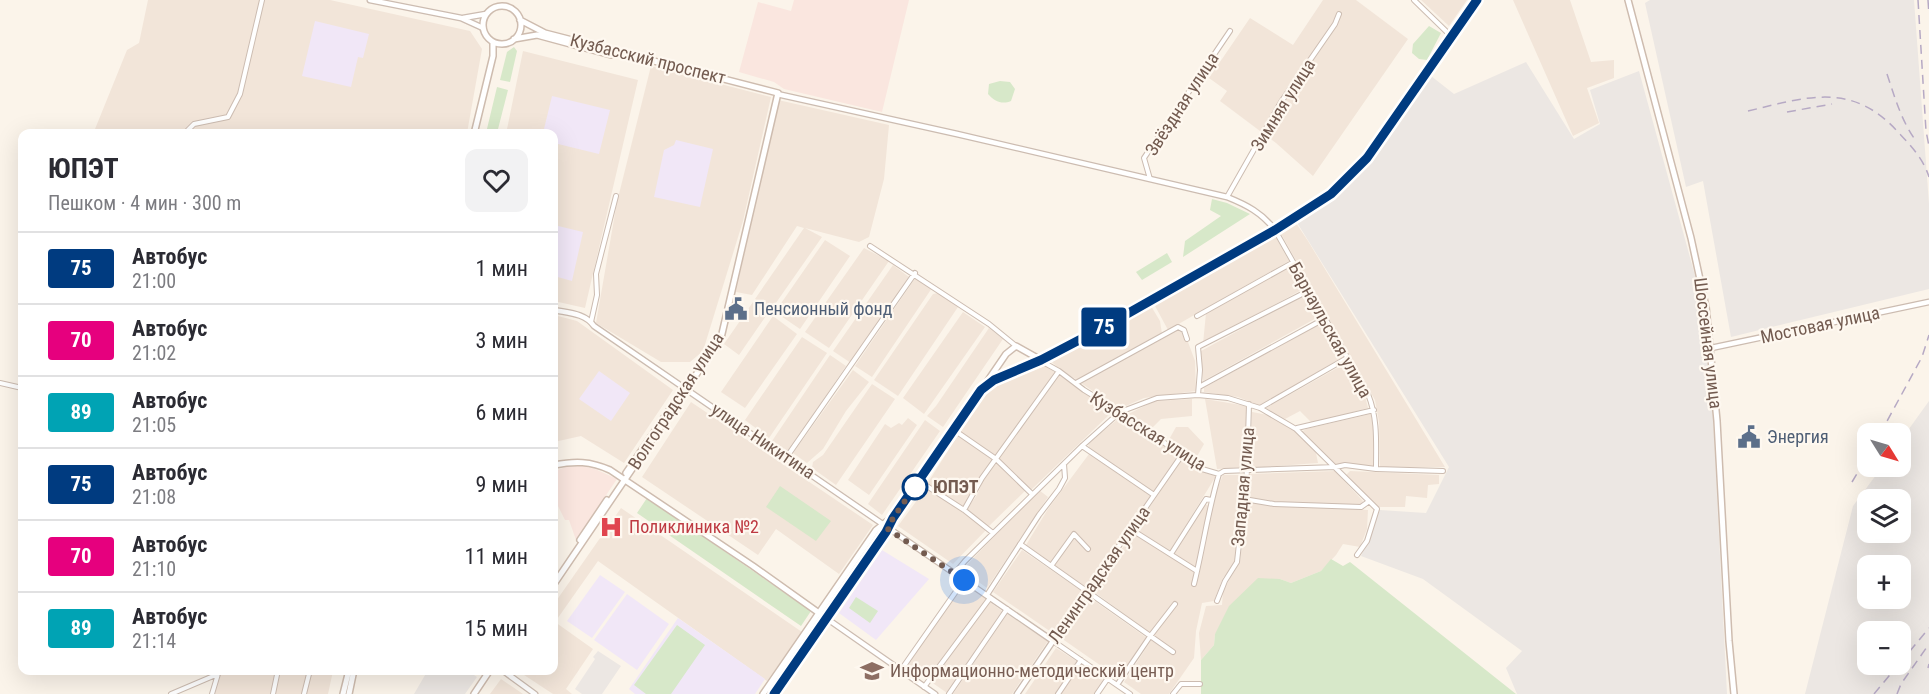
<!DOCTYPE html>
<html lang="ru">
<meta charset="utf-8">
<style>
:root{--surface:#fff;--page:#f2f2f3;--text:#2b2b33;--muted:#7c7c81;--line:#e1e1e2}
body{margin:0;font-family:"Roboto Condensed",sans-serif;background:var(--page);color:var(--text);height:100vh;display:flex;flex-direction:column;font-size:22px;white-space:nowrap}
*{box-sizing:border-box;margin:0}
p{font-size:20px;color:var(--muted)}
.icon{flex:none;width:33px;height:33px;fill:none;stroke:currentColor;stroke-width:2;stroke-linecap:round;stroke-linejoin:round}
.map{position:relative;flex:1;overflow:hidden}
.panel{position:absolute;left:18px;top:129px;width:540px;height:546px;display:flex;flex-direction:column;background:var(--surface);border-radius:12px;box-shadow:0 6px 24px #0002}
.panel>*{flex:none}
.badge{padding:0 12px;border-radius:4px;font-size:21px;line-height:39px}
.needle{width:39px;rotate:127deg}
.controls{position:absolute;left:1857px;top:423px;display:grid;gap:12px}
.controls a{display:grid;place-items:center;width:54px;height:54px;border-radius:12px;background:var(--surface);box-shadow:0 6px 24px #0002;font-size:30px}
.you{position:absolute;width:30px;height:30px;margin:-15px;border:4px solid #fff;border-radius:50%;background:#1a73e8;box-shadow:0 0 0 9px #1a73e833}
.map>.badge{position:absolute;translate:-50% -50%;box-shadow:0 0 0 3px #fff}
.round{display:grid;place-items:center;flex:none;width:63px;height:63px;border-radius:12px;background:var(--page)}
.head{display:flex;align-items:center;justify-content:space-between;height:102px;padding:0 30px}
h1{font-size:28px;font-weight:700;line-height:45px}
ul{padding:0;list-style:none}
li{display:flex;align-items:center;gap:18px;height:72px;padding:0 30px;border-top:2px solid var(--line)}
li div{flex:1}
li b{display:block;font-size:22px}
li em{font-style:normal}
li .badge{min-width:66px;font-weight:700;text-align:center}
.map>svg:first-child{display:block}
.residential{fill:#f2e5d9}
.commercial{fill:#fae6df}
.industrial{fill:#ece7e3;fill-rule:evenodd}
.education{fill:#f1e7f7}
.green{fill:#d7e8c9}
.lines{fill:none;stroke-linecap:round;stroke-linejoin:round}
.minor-casing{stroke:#ccbcb1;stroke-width:6}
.tertiary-casing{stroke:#ccbcb1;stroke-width:7}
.secondary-casing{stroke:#cebcaf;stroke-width:8}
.minor{stroke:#fff;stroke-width:4}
.tertiary{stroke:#fff;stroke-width:4.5}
.secondary{stroke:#fff;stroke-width:5}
.rail{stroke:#b6a9c4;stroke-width:1.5;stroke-dasharray:9 6;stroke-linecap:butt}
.line-casing{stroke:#fff;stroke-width:14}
.line{stroke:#003b80;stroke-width:9}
.walk{stroke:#735b50;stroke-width:6;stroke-dasharray:0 10.8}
.stop-dot{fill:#fff;stroke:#003b80;stroke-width:3}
.labels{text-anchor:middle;stroke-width:4.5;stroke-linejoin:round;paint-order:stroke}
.street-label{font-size:18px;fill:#735b50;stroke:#fef8f0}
.service-label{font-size:18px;fill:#4e5e75;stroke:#fef8f0;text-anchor:start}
.stop-label{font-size:18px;font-weight:bold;fill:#735b50;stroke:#fef8f0;text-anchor:start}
.health-label{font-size:18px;fill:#be3a42;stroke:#fef8f0;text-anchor:start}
.education-label{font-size:18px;fill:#785e54;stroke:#fef8f0;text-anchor:start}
</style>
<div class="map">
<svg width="1929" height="694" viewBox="0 0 1929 694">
<rect width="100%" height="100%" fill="#fbf4ea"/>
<!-- residential -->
<path class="residential" d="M148 0H330L470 31 482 49 467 133 93 134 127 50 139 43Z
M1323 0H1356L1408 39 1313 176 1276 143 1220 101 1227 91 1209 78 1250 18 1293 45Z
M1421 0H1467L1449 26Z
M1513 0H1570L1591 62 1614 60V78L1587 88 1599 123 1573 136Z
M523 51 638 80 585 308 554 301V134H506Z
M651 66 771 97 743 221 703 351 690 362H661L596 323 617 202Z
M778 100 889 125 884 179 869 237 859 242 805 228 822 237 771 310 755 299 804 228 797 226 752 295 736 292Z
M1296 223 1308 241 1445 467H1380L1379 422 1375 400 1280 232Z
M1275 236 1289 261 1168 330 1154 304Z
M825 240 850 256 800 329 775 312Z
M864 248 889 261 829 348 805 332Z
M1291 264 1305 288 1203 344 1206 313Z
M893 265 909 277 851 363 833 351Z
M916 277 932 288 872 377 855 366Z
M938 293 958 307 898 396 874 380 933 294Z
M1307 293 1320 316 1203 381 1201 351Z
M753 302 768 313 739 355 724 344Z
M1151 306 1160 321 1162 334 1078 380 1062 372 1052 362Z
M963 312 985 327 924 414 903 398Z
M554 315 577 321 673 390 624 463 581 436 554 442Z
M773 316 797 334 745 408 721 392Z
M1323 322 1343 357 1260 406 1238 397 1204 392V388Z
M989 328 1003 339 943 427 927 416 936 406Z
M1178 328 1182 330 1188 342 1195 361 1196 391 1144 398 1119 409 1081 383Z
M802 337 827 353 769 438 745 420Z
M830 355 846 366 788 452 772 441Z
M1346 363 1364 392 1368 408 1312 423 1300 411 1285 419 1266 408Z
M1045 366 1056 373 996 457 959 431 994 384Z
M853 370 869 382 846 411 823 449 807 463 793 453Z
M1059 374 1112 412 1031 490 999 459Z
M872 384 895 399 836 485 812 468 813 462 823 455Z
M1192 399V416L1161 419 1149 431 1128 414 1155 401Z
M1205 399 1247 406 1244 467 1217 469Z
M691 402 873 525 839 574 776 529 758 555 642 477Z
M1252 412 1268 415 1297 432 1316 453 1318 463 1250 468Z
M1371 414 1373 427V466L1333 464 1301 432 1306 429Z
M1122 416 1179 456 1154 492 1089 449 1088 443Z
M908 418 917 425 869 495 848 480 885 424 891 428 899 423 902 425Z
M925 420 940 431 882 515 868 504Z
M1176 427H1188L1204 444 1195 460 1167 443Z
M958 435 994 459 978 481 963 507 927 484Z
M1089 454 1151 496 1087 588 1026 545 1048 509Z
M1182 459 1199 471 1216 476 1170 551 1135 529Z
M997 462 1026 490 988 527 967 509 977 495 983 481Z
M1335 471 1363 501 1362 505 1278 502 1247 498 1249 474Z
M1350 471 1439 475V484L1428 485 1427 498 1406 496 1405 507H1378L1346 475Z
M1223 475H1243L1235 563 1223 578 1214 601 1202 603 1196 631 1194 658 1169 694H1141L1124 682 1154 636 1093 591 1133 533 1198 573 1213 499Z
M926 488 962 511 986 530 953 564 898 526Z
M1039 490 1048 497 987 588 962 570Z
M1247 503 1368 510 1367 529 1360 547 1343 544 1336 555 1321 571 1291 583 1280 579 1215 634 1214 645 1201 660 1199 633 1206 606 1222 605 1223 591 1240 561Z
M1204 504 1209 506 1196 568 1173 553Z
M621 508 802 632 767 681 598 561 555 622 593 649 566 689 572 694H553L518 671 554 670V604Z
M1022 550 1083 592 1054 634 993 592Z
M964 583 1002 611 947 693 907 665Z
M1089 597 1147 638 1120 679 1061 638Z
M1007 614 1048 641 1012 694H953Z
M1056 648 1078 662 1056 694H1025Z
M1080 664 1103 680 1094 694H1060Z
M221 671H333L328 694H215Z
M501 679 523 694H490Z"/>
<!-- commercial -->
<path class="commercial" d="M794 0H909L882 112 784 89 774 82 739 72 758 2 791 11Z
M582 466 595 469 617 479 576 540 569 520H565L554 498V471L566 467Z"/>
<!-- industrial -->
<path class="industrial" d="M1650 0H1914L1929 204V289L1731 337 1703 181 1686 187 1645 3Z
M1526 62 1574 139 1600 124 1590 90 1639 71 1697 283 1702 313 1713 418 1727 694H1517L1506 668 1522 651 1423 579 1361 556 1380 510 1426 513 1449 467 1296 221 1349 182 1366 164 1431 76 1454 94Z
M1929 401V694H1805L1853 506 1882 467 1900 466 1901 440ZM1868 500H1900V532H1868ZM1868 566H1900V598H1868ZM1868 632H1900V664H1868Z
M598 651 621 666 602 694H582L575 689 595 659 593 657Z
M428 670 468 671 477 677 465 694H414Z"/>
<!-- education -->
<path class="education" d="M315 21 369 34 363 58 358 57 351 87 302 76Z
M552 96 610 110 599 154 554 143V134L543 133Z
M676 140 713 149 700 207 654 197 664 150 674 145Z
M554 225 583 232 572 281 554 276Z
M599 371 630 393 611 421 579 399Z
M882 550 929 579 876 640 839 613Z
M600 575 625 592 592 638 567 621Z
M627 594 669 624 637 670 594 640Z
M678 618 765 679 755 694H635L629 689Z"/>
<!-- green -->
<path class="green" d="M1429 26 1441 33 1427 60 1419 59 1412 53 1413 44Z
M514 47 517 51 510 82 500 80 507 52Z
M1000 81 1010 82 1015 89 1011 101C1002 105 994 101 988 94L989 84Z
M497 87 508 90 497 133H486Z
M1212 199 1227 203 1250 214 1183 257 1185 241 1221 216 1210 210Z
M1167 253 1172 262 1142 280 1136 272Z
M780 486 831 521 816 541 766 507Z
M647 498 811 611 801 626 637 513Z
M1331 559 1343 566 1350 562 1516 694H1201V660L1214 645 1215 634 1229 606 1258 578 1280 579 1291 583 1321 571Z
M856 597 878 611 870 623 849 608Z
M677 625 705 645 671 694H646L634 685Z"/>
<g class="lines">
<!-- minor casing -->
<g class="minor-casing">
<path id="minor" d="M1414 0 1452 37
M187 131 194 124 228 117 240 94 262 0
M1150 179 1144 158 1230 31
M1227 197 1281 102 1335 24 1339 14
M1275 230 1368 394C1378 419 1376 443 1376 469
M870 246 989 324 1016 346
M1197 316 1292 263
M591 322 597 295 596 274 616 196
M1041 361 1059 371 1084 390 1120 412 1202 469 1219 474 1224 471 1336 467 1345 465 1376 469 1443 471
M0 383 22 388
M1076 383 1178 327 1184 330 1187 339
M1199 387 1324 319
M1198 395 1200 370 1198 347 1308 291
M1260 408 1347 358
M1297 428 1374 410
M954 430 996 459 1032 494
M1082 446 1154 495
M786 458 915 273
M919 481 964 510 993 533
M1244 499 1274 504 1361 507 1368 502
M964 510 982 478 1059 371
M1132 530 1197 571
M1020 544 1173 652
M1171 554 1206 499 1211 500
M1051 566 1074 534 1088 549
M955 573 965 561 1082 446 1120 412 1157 398 1198 395 1228 398 1260 408 1296 429 1377 509 1367 541 1357 555
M1194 584C1203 548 1208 510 1219 474
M987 595 1039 515 1059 489 1065 478 1064 464
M1217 601 1225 581 1237 562 1247 471 1249 404
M901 670 964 580
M1117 685 1151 635 1175 604
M924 687 990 598
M171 694 218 674
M212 694 218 674
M273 694 278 670
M304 694 310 670
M949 694 1007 609
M1058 694 1081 660
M1097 694 1108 678
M1130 694 1053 641 1182 455
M1173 694 1181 684H1200"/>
</g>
<!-- tertiary casing -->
<g class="tertiary-casing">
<path id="tertiary" d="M370 0 461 18 483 28
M463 18 486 14
M777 94 957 134 1227 197C1247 205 1262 213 1275 230
M554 310C568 313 585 313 594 326L1053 641 1017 694
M1711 348 1929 302
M826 618 935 694
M502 670 535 694"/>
</g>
<!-- secondary casing -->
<g class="secondary-casing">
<path id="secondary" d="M1628 0 1691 238 1706 307 1717 421 1729 641 1734 694
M483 25a19 19 0 1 1 38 0a19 19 0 1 1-38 0Z
M520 20 545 33 778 93 721 338 554 584
M514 39 537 35 611 55
M474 134 493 56V42
M981 390 1006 374 1041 360 1104 327 1275 230 1331 194 1367 158 1477 0
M554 465C575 461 590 461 610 470L753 566 826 618
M626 473 685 387
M580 540 607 500
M343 694 349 670
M349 694 354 670
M474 694 490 670
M763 694 876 530 891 518
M774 694 1006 354 1016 346 1041 360"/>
</g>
<!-- minor -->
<use href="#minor" class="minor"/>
<!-- tertiary -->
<use href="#tertiary" class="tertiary"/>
<!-- secondary -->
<use href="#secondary" class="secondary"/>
<!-- rail -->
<path class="rail" d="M1918 0 1926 131 1929 146
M1928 0 1929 15
M1887 74C1895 98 1901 120 1916 141
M1748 111C1807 97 1852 81 1898 132 1911 146 1923 158 1929 177
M1787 112 1832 104
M1880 434 1922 357 1929 335
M1852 482 1868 455
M1900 663 1929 628
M1928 668 1929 664
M1874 694 1899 664
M1897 694 1901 684 1929 644"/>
</g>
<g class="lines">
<!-- line casing -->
<g class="line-casing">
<path id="line" d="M774 694 886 532 893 518 981 390 994 380 1041 360 1104 327 1275 230 1331 194 1367 158 1477 0"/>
</g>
<!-- line -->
<use href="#line" class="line"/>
<!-- walk -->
<path class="walk" d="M915 487 919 481 893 518 888 529 964 580"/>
</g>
<!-- icons -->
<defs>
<g id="civic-bare" transform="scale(1.8)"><path d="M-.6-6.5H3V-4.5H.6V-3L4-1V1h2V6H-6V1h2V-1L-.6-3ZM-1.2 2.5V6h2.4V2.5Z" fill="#5c6f8a" stroke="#fef8f0" stroke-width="2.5" paint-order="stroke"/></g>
<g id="hospital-bare" transform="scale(1.8)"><path d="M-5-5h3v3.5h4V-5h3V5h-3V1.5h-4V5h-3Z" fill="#e0444e" stroke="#fef8f0" stroke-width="2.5" paint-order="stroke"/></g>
<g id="university-bare" transform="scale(1.8)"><path d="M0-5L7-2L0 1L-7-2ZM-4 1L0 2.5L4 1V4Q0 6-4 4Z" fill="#8d6e63" stroke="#fef8f0" stroke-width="2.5" paint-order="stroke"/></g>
</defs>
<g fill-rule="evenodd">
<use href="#civic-bare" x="736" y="309"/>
<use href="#civic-bare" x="1749" y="437"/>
<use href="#hospital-bare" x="611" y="527"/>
<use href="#university-bare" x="872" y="671"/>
</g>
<!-- markers -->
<circle class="stop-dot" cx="915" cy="487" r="12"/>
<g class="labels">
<!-- street labels -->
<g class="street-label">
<text transform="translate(648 59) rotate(14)" y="6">Кузбасский проспект</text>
<text transform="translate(1182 104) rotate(-57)" y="6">Звёздная улица</text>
<text transform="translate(1283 105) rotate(-58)" y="6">Зимняя улица</text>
<text transform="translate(1820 325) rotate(-12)" y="6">Мостовая улица</text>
<text transform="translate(1330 330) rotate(61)" y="6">Барнаульская улица</text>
<text transform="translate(1708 343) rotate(83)" y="6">Шоссейная улица</text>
<text transform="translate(676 401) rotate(-57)" y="6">Волгоградская улица</text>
<text transform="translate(1148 431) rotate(32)" y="6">Кузбасская улица</text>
<text transform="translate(763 441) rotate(34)" y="6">улица Никитина</text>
<text transform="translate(1243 487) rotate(-85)" y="6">Западная улица</text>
<text transform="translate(1099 575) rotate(-55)" y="6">Ленинградская улица</text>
</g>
<!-- service labels -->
<g class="service-label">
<text x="754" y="315">Пенсионный фонд</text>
<text x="1767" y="443">Энергия</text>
</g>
<!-- stop labels -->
<g class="stop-label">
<text x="933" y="493">ЮПЭТ</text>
</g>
<!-- health labels -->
<g class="health-label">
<text x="629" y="533">Поликлиника №2</text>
</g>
<!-- education labels -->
<g class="education-label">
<text x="890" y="677">Информационно-методический центр</text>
</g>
</g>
</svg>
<div class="controls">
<a><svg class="needle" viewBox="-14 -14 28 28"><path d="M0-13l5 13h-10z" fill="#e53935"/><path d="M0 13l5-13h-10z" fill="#7c7c81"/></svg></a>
<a><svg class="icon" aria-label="layers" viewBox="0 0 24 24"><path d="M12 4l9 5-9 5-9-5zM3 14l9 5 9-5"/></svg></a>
<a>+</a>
<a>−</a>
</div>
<div class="you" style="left:964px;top:580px"></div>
<b class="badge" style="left:1104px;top:327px;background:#003b80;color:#fff">75</b>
<section class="panel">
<div class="head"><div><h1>ЮПЭТ</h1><p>Пешком · 4 мин · 300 m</p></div><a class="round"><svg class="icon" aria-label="heart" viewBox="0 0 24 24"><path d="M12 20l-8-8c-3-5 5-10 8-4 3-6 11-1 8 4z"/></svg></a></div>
<ul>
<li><span class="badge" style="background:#003b80;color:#fff">75</span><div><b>Автобус</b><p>21:00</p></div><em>1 мин</em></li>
<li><span class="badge" style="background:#e6007e;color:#fff">70</span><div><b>Автобус</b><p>21:02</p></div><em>3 мин</em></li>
<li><span class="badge" style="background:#00a3b4;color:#fff">89</span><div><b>Автобус</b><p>21:05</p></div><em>6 мин</em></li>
<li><span class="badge" style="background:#003b80;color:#fff">75</span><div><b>Автобус</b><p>21:08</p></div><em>9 мин</em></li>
<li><span class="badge" style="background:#e6007e;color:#fff">70</span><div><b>Автобус</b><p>21:10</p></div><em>11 мин</em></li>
<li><span class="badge" style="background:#00a3b4;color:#fff">89</span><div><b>Автобус</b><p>21:14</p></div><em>15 мин</em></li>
</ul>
</section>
</div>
